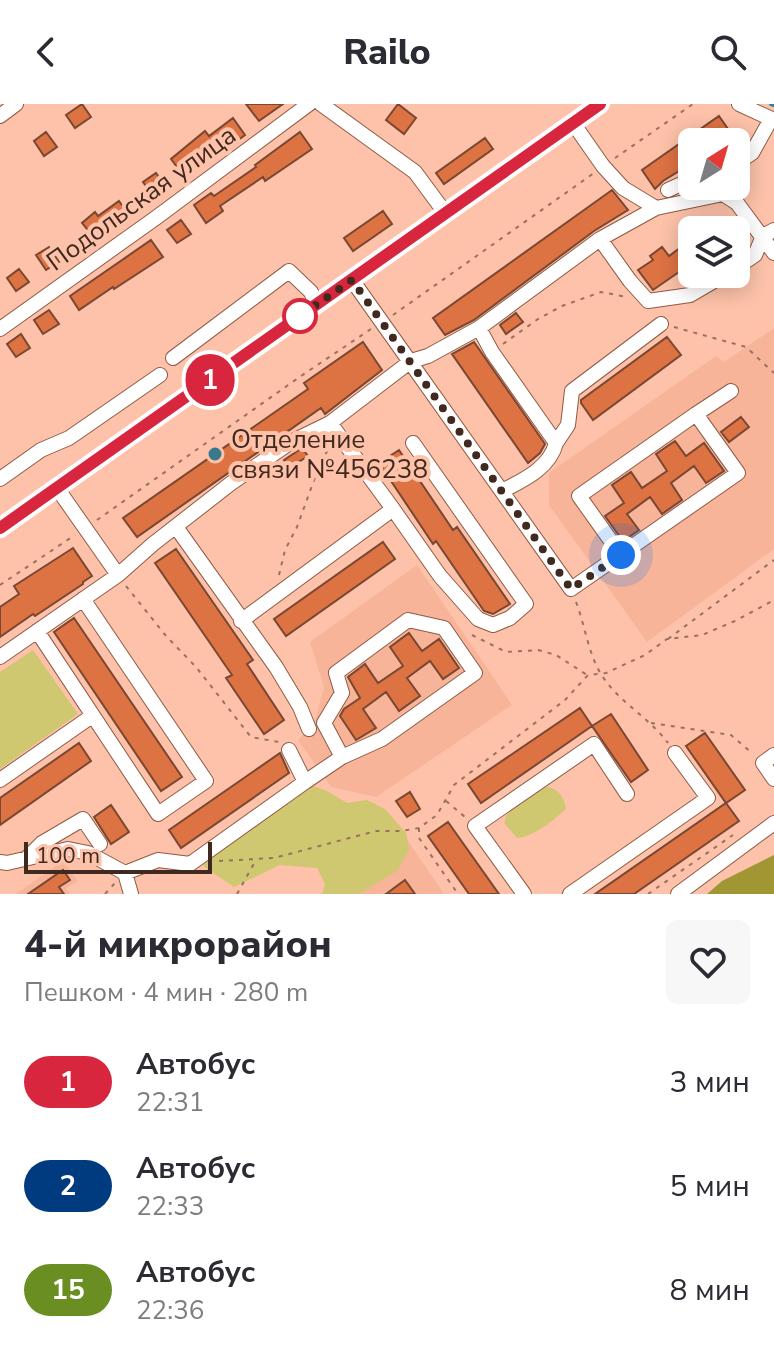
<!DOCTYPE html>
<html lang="ru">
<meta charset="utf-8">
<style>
:root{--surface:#fff;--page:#f7f7f7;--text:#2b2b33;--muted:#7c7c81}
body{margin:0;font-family:"Nunito Sans",sans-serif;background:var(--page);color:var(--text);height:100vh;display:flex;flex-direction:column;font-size:30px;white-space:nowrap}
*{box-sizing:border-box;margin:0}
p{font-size:26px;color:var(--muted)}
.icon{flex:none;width:44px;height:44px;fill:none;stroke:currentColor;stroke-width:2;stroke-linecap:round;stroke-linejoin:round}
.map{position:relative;height:790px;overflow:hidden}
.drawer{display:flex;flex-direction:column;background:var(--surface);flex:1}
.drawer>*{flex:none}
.badge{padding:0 16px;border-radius:26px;font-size:28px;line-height:52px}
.needle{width:52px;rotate:37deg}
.buttons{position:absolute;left:678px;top:24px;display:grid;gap:16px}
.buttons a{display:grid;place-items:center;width:72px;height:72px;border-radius:12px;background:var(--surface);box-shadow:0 4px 20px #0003;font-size:40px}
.scale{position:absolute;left:24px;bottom:20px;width:188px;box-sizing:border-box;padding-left:8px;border:4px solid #40291f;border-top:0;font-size:22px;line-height:28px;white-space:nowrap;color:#40291f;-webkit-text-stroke:6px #fdc2a9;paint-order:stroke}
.you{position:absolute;width:40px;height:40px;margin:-20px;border:6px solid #fff;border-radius:50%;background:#1a73e8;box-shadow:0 0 0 12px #1a73e833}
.map>.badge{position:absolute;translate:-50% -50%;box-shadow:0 0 0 4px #fff}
.round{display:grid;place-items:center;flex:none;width:84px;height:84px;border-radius:12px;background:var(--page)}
.headline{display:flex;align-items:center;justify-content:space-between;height:136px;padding:0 24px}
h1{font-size:38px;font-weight:800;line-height:60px}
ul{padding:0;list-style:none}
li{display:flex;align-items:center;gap:24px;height:104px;padding:0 24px}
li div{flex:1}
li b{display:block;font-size:30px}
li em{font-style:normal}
li .badge{min-width:88px;font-weight:700;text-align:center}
header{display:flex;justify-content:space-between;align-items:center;height:104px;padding:0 24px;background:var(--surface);font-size:36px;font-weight:800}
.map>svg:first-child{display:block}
.built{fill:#f7b499}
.green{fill:#d0c771}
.forest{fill:#a19634}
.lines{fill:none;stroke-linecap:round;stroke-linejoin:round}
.stream{stroke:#2e8299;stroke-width:4}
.building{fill:#dd7243;stroke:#794732;stroke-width:2}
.minor-casing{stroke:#8f5b45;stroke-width:16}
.major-casing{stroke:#fff;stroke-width:20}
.path{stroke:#997160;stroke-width:2;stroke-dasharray:4 6;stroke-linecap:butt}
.minor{stroke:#fff;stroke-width:14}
.major{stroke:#d4d6fc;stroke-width:18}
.line-casing{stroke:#fff;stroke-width:18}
.line{stroke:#d7263d;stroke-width:12}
.walk{stroke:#40291f;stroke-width:8;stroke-dasharray:0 14.4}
.stop-dot{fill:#fff;stroke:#d7263d;stroke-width:4}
.poi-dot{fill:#3a788e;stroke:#fdc2a9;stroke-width:3}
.labels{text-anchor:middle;stroke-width:8;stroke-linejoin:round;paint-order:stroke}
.street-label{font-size:26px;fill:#40291f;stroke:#fdc2a9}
.poi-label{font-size:26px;fill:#40291f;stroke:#fdc2a9;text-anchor:start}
</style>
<header><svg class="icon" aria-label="back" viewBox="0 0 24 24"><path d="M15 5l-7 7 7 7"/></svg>Railo<svg class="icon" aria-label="search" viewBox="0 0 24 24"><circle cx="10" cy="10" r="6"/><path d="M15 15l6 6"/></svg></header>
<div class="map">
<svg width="774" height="790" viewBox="0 0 774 790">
<rect width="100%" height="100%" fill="#fdc2a9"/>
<!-- built -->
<path class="built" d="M774 224V445L647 538 549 401V369L716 252 724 258Z
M417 461 512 601 376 693 331 683 298 636 309 625 316 613 324 583 310 538Z
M406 734 444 790H322Z
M63 757 78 777 66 784 70 790H16Z"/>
<!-- green -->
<path class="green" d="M33 546 78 610 0 665V568Z
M313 682 325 686 347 699 367 696 385 705 406 729 409 746 397 767 359 790H322L325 780 317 764 280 761 234 783 203 762 221 743 285 702Z
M546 683C558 683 565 695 566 705 552 717 536 732 517 734L504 719 507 710 541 685Z"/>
<!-- forest -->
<path class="forest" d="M774 751V790H707L722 777Z"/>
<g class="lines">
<!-- stream -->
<path class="stream" d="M771 0 774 1"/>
</g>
<!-- building -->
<path class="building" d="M82 0 91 13 75 24 66 11Z
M246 0H283L259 17Z
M398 0 416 14 404 30 386 16Z
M719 12 737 38H692V59L663 77 655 85 642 66Z
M233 14 245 31 233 40 228 34 183 71 171 55 205 27 209 32Z
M46 28 57 43 44 52 34 37Z
M300 28 312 45 265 77 263 73 220 102 223 107 206 119 194 101 211 89 214 92 256 63 255 61Z
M485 34 493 45 444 80 436 69Z
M156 69 166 83 153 92 143 78Z
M612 86 628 106 594 127 474 216 445 231 433 214Z
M119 97 129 111 95 135 82 119 95 108 98 112Z
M383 107 392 120 353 147 344 134Z
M181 116 191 130 177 139 167 126Z
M692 135V172L685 176 679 168 653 186 638 166 653 156 650 152 662 143 669 152Z
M151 136 163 153 114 185 113 183 79 206 70 192Z
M49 143 59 158 46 166 36 151Z
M19 165 29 178 16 187 7 174Z
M49 206 59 220 43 230 34 216Z
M516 209 523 218 506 230 500 221Z
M21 230 30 244 16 253 7 240Z
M667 233 681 251 593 316 581 299V296Z
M363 238 382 266 325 310 321 304 137 433 123 414 308 285 304 279Z
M474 238 545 340 540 349 528 359 452 250Z
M741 313 749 323 729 338 721 328Z
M675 337 686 352 704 339 724 367 706 379 694 362 671 379 682 396 662 410 650 393 627 410 639 426 623 437 605 412 624 399 612 381 631 368 642 384 667 367 656 350Z
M302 344 308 352 289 364 284 356Z
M399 346 453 426 457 423 510 500 493 510 484 507 436 437 433 440 379 359Z
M383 438 395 455 286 532 274 515Z
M73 444 92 472 83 478V480L35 512 33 510 0 533V503L19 490 14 482Z
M176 445 253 556 247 560 284 616 264 630 226 574 232 571 155 459Z
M74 514 182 673 161 687 54 528Z
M409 529 422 547 439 535 459 564 443 575 430 557 407 574 420 592 399 607 386 588 363 605 376 624 356 636 340 612 344 605 360 594 348 573 365 560 378 579 403 562 390 543Z
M580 604 592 622 481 699 468 680Z
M611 610 648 666 631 678 592 622Z
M705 629 745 686 726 699 686 642Z
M79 639 91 657 0 721V694Z
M280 649 289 669 181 744 169 726Z
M410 688 420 705 407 713 396 697Z
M726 699 739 717 634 790H595Z
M111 701 129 728 111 740 94 713Z
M448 718 499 790H469L428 732Z
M63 766 70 776 59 783 64 790H28Z
M405 776 415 790H386Z"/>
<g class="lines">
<!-- minor casing -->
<g class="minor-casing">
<path id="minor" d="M321 0 415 68 446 110
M739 0 774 16
M0 12 16 0
M573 19 603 62 623 84 656 104 723 90 737 99 774 149
M736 60 752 49 771 15
M668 86 692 75
M600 135 630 177 648 197 690 191 726 170
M736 164 755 151 763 132 774 126
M352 176 571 485C626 447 682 408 738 369L696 310 579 392 621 451
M479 224 492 248 556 339C550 364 523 376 502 387
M0 225 157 113 309 0
M173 254 289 167 311 188 316 201
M696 310 731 287
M556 339 568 321 572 287 661 220
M0 375 41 346 69 334 160 271
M393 405 440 472 478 515 493 521 510 514 526 500 413 339
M176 423 276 563 300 603 309 625
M118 471 153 440 230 380 291 338 330 319 411 257 428 252 479 224 600 135 656 104
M241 517 393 405 330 319
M37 527 158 710 206 677 83 495
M0 553 118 471 57 384
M774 651 763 659 774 675
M0 676 92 612
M305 678 342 653 324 619 342 589 336 569 408 516 444 524 475 569 382 635 342 653
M27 754 42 739 83 715 100 740
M0 758 7 759 68 745 88 749 125 769 158 756 190 760 305 678 289 646
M125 769 131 790
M524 790 475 722 594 640 627 690
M570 790 708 694 675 649
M678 790 774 719"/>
</g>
<!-- major casing -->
<g class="major-casing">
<path id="major" d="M0 424 600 0"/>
</g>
<!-- path -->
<path class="path" d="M615 54 693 0
M393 211 594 69
M674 223 746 243 774 269
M503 240 538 215 562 202 601 188 627 193
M97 416 301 272 371 225
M279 471 285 446 297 423 317 368 329 343
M0 481 75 431
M126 482 166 532 196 563 251 633 279 638
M576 498C585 521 588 549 601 570 618 598 649 613 668 639
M472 531 506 548 538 546 556 551 587 571
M668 535 774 456
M651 619 731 631 753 650
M446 697 465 713
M419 724V734L458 790
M219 757 274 754 376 727H401L419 724 437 711 454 681 565 596 588 571 606 569 645 551 667 535 702 531 735 517 774 496
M105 790 115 779
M237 790 256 756
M648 790 733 731"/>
<!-- minor -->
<use href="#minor" class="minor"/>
<!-- major -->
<use href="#major" class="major"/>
</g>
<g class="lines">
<!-- line casing -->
<g class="line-casing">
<path id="line" d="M0 424 600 0"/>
</g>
<!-- line -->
<use href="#line" class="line"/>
<!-- walk -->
<path class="walk" d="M300 212 290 219 352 176 571 485 621 451"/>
</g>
<!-- markers -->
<circle class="stop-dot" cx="300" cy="212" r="16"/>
<circle class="poi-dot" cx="215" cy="350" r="8"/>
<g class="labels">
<!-- street labels -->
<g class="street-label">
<text transform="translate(141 94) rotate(-36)" y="9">Подольская улица</text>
</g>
<!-- poi labels -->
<g class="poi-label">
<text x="231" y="344">Отделение<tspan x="231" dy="30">связи №456238</tspan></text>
</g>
</g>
</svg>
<div class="buttons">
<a><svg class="needle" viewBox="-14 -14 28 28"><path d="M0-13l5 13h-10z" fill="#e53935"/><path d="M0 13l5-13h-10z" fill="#7c7c81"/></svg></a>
<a><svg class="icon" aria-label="layers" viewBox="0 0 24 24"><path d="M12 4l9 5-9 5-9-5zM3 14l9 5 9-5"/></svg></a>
</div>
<div class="scale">100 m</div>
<div class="you" style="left:621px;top:451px"></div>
<b class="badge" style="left:210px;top:276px;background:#d7263d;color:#fff">1</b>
</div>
<section class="drawer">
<div class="headline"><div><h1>4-й микрорайон</h1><p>Пешком · 4 мин · 280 m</p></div><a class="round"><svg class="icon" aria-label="heart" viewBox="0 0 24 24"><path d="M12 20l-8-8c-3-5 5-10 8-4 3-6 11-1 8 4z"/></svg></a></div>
<ul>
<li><span class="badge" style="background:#d7263d;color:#fff">1</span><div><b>Автобус</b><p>22:31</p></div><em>3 мин</em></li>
<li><span class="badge" style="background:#003b80;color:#fff">2</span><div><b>Автобус</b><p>22:33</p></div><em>5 мин</em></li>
<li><span class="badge" style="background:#6b8e23;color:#fff">15</span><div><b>Автобус</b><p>22:36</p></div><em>8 мин</em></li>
</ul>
</section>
